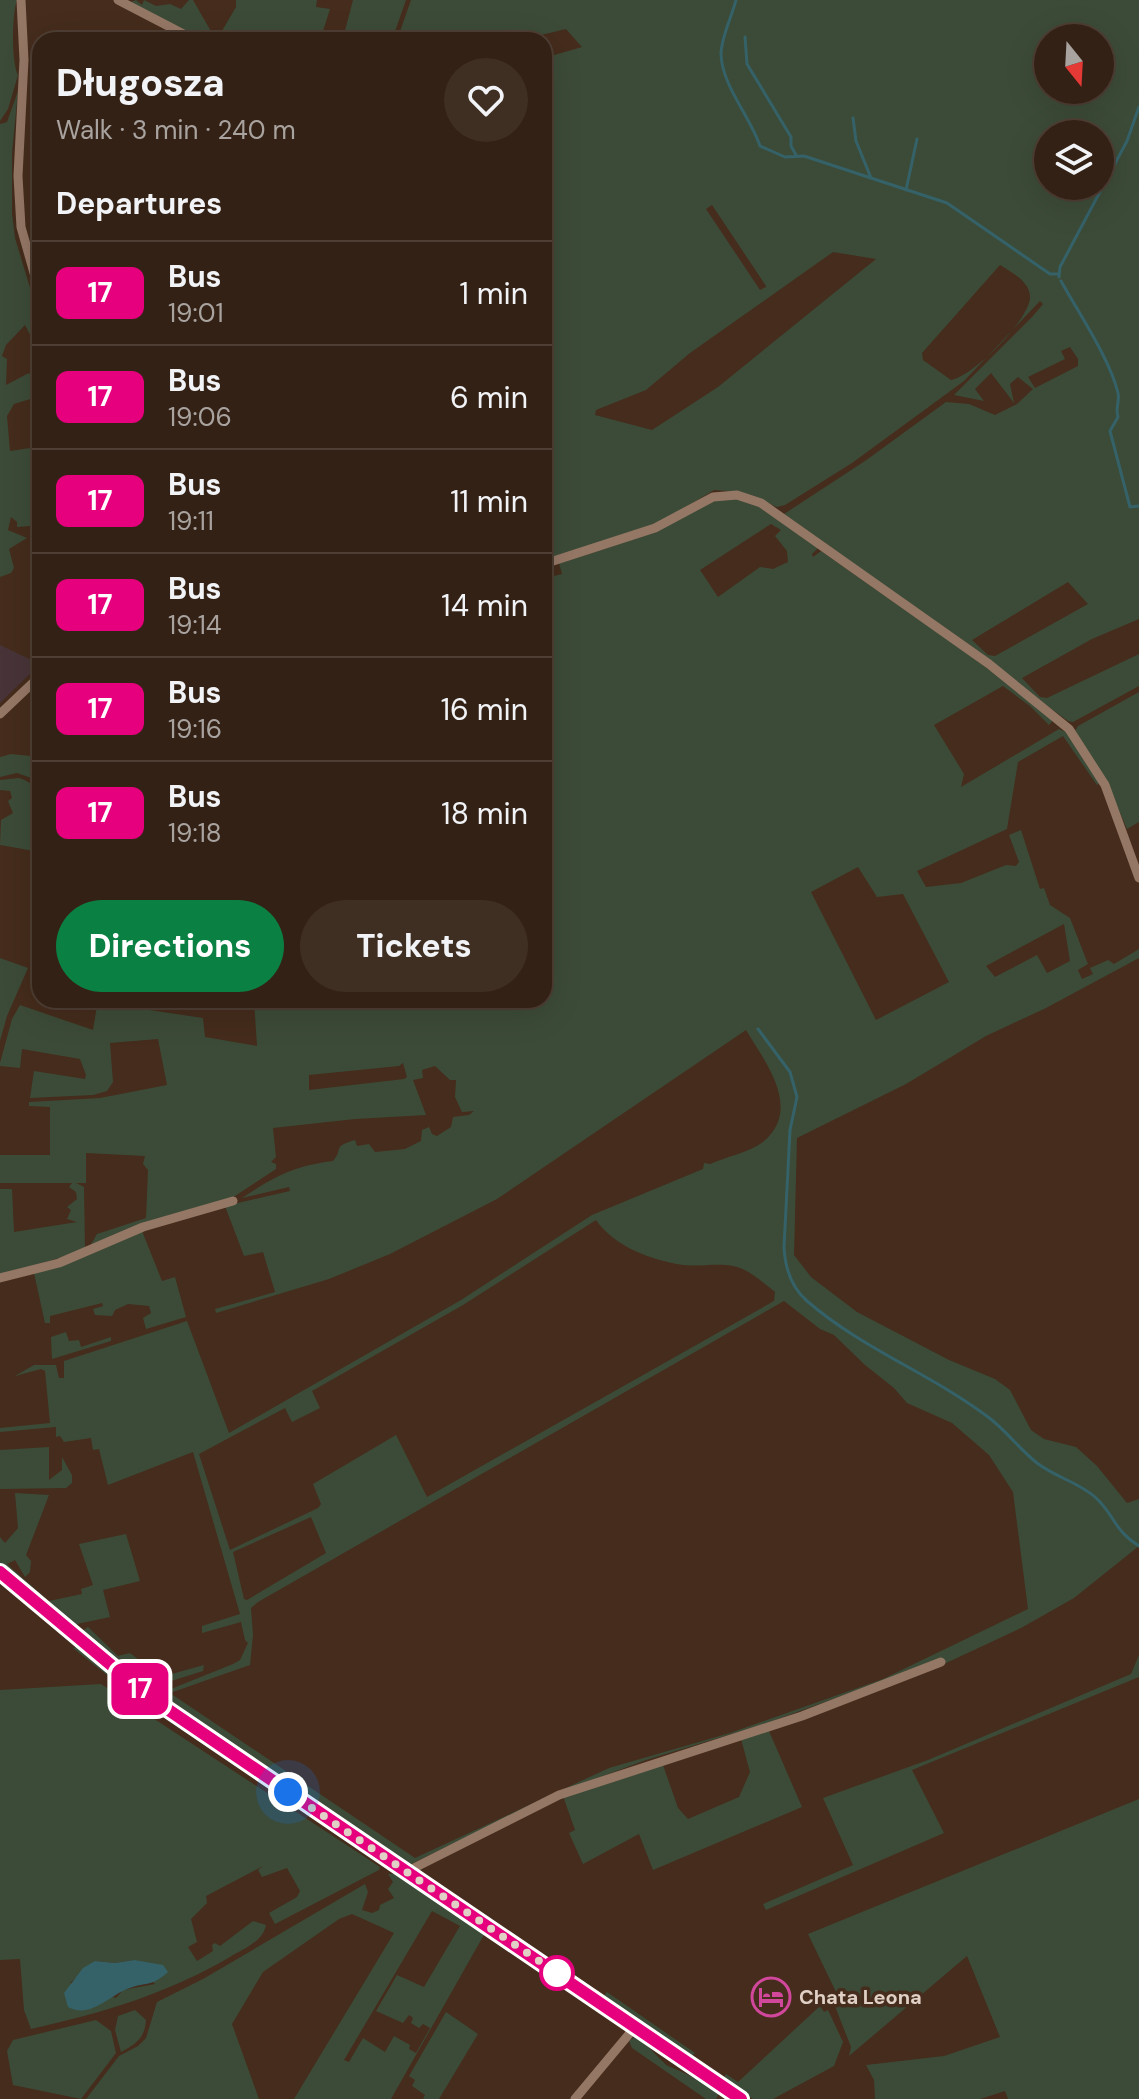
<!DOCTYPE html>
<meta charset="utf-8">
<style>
:root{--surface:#342115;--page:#3f2e22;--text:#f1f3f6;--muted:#a9a3a0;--line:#4e3e34;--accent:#0b8043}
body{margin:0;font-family:"DM Sans",sans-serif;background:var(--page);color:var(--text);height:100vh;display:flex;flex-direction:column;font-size:30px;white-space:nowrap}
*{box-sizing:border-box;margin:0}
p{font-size:26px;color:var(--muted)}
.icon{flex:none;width:44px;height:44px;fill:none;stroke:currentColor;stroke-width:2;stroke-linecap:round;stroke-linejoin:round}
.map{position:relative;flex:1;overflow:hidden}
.drawer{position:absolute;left:32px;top:32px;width:520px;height:976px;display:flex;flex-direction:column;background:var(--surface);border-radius:24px;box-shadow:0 8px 32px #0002,0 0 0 2px var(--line)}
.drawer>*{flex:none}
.badge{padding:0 16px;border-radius:12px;font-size:28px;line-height:52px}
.needle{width:52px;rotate:162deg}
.controls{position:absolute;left:1034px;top:24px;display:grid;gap:16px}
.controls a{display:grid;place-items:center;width:80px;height:80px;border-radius:50%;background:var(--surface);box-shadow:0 8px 32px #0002,0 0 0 2px var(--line);font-size:40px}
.you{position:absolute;width:40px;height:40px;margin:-20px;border:6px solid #fff;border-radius:50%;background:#1a73e8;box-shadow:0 0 0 12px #1a73e833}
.map>.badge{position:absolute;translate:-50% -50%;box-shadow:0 0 0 4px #fff}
h2{padding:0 24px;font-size:30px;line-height:72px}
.round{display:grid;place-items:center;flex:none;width:84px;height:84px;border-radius:42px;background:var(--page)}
.head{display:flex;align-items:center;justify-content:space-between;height:136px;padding:0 24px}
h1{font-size:38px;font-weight:800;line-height:60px}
.cta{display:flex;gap:16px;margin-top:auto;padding:16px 24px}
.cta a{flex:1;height:92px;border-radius:48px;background:var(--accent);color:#fff;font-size:32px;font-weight:800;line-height:92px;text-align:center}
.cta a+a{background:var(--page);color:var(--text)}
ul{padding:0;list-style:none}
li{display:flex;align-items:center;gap:24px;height:104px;padding:0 24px;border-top:2px solid var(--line)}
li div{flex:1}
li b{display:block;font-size:30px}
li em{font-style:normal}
li .badge{min-width:88px;font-weight:700;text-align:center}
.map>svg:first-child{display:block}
.education{fill:#483438}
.green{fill:#3c4b37;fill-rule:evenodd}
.water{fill:#356269}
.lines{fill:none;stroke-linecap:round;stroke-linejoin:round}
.stream{stroke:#356269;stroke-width:3}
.building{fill:#624c63;stroke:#7a647b;stroke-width:2}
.street{stroke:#957765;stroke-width:9}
.secondary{stroke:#957765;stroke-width:14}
.line-casing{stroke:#fff;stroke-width:18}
.line{stroke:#e6007e;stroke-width:12}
.walk{stroke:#e0d0c6;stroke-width:8;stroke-dasharray:0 14.4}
.stop-dot{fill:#fff;stroke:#e6007e;stroke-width:4}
.labels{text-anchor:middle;stroke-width:7;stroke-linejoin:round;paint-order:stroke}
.poi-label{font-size:20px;font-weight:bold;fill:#e0d0c6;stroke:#452c1c;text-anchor:start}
</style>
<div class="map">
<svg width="1139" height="2099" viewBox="0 0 1139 2099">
<rect width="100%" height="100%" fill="#452c1c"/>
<!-- education -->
<path class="education" d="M0 645 40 664 0 703Z"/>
<!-- green -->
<path class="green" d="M0 0H17C12 13 11 62 18 75L8 109 0 121Z
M136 0 142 5 144 0 156 6 170 4 181 9 189 0H193L212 33 219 36 236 7V0H317L316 7 330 9 323 31 343 38 353 0H406L392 40H201L131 2Z
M411 0H1139V619L1092 639 1022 678 1040 697 1047 698 1139 654V686L1073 722 1068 721 784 514 865 461 946 402 969 404 995 415 1017 404 1033 389 1018 377 1010 384 1014 403 991 373 975 389 984 401 954 395 1032 317 1043 304 1040 301 964 381 852 463 785 505 777 507 741 492 714 490 656 525 544 562V58L582 47 566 29 520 40H397ZM1048 38H1100V90H1048ZM1048 134H1100V186H1048ZM712 205 766 286V287L760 290 706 209ZM833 252 876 259 718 387 652 430 595 415 596 410 646 390 690 353ZM1000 265C1011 272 1029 281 1030 296 1032 318 972 377 951 380L923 360 922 353ZM1070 347 1078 359V366L1035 388 1028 377 1065 359 1061 351ZM1068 582 1088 604 995 656 988 655 972 640Z
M18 91 12 153V214L15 238 40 321V354L25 325 6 345 2 356 7 359 6 385 27 374 40 371V396L14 404 7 416 10 451 30 448 40 452V517L36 516 30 526 17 527V522L11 517 8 530 27 538 9 549 14 568 11 573 0 577V124L7 122Z
M731 497 754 502 818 548 812 554 813 557 821 551C900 607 979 659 1054 719L1049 725 1030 706 1003 686 934 725 964 774 961 787 1059 729 1066 732 1100 783 1097 785 1063 736 1018 762 1007 829 917 871 926 887 961 883 1006 865 1016 866 1019 862 1009 835 1021 830 1040 889 1044 888 1050 905 1070 918 1088 964 1078 970 1082 979 1093 974 1090 968 1108 960 1114 964 1139 949V958L1046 1008 986 1036 906 1084 797 1138 794 1255 811 1277 857 1312 949 1360 995 1379 1010 1390 1031 1430 1044 1439 1076 1447 1097 1466 1127 1503 1139 1499V1546L1074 1598 1021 1628 944 1664 940 1660 767 1723 646 1760 557 1793 409 1865 156 1695 233 1664 240 1660 248 1643 245 1640 241 1622 202 1633V1626L240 1614 193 1452 108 1485 99 1449 93 1450 91 1438 64 1442 60 1436 56 1437V1427L0 1432V1428L50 1423 45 1371 41 1369 15 1376 34 1365H56L59 1378H64V1361L187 1321 229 1433 461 1300 592 1215 703 1169 704 1163 710 1164C726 1157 750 1152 763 1142 803 1109 765 1062 746 1030L497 1199 390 1254 329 1279 216 1313 215 1309 275 1292 263 1252 244 1256 225 1206 290 1191 289 1187 242 1198C275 1176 294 1166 333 1161 344 1149 331 1147 355 1140L357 1146 369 1144 375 1152 405 1149 421 1141 422 1130 429 1127 432 1134 437 1136 451 1127 453 1117 469 1115 474 1111 462 1112 455 1097 456 1080H450L435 1066 422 1070 423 1078 413 1080 426 1115 355 1119 273 1128 276 1157 271 1162 276 1164V1169L235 1196 89 1248 97 1234 146 1218 148 1170 143 1164 145 1156 86 1153V1183H76L84 1187 85 1250 0 1276V1189H12L14 1232 77 1222 67 1219 71 1210 67 1207 77 1199 76 1192 69 1187 72 1183H0V1155H50V1107L29 1106V1102L100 1098 167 1085 158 1039 110 1043 113 1082 107 1091 93 1095 30 1098 34 1071 85 1079 86 1075 80 1059 22 1049 20 1068 0 1066V1063L12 1019 20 1005 93 1030 98 1000H116V1005L203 1018 205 1037 257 1046 254 1000H544V665L549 657 544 648V568L550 566 554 576 562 574 559 563C592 553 626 543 658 529 683 519 704 501 731 497ZM771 524 781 530 775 536 787 551 788 562 773 569 760 567 718 597 700 570ZM858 867 877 897 903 894 949 982 876 1020 811 892ZM1064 924 1070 961 1047 973 1037 955 995 977 986 966ZM403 1063 407 1077 404 1079 309 1090V1075L399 1066ZM596 1220C615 1247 651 1260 683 1265 699 1267 716 1263 733 1266 749 1269 762 1282 775 1292L774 1301 427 1497 396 1435 313 1484 321 1504 318 1508 230 1550 199 1454 285 1408 292 1422 320 1408 312 1391 463 1305ZM784 1301 820 1329 834 1335 865 1365 894 1388 907 1403 952 1423 989 1455 1013 1492 1028 1609 883 1679 730 1733 609 1768 415 1858 170 1693 250 1665 253 1635 251 1608 258 1602ZM311 1517 326 1553 247 1600 244 1599 233 1552Z
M1139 692V822L1127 829 1109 787 1074 733 1078 726Z
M11 754 40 757V781L17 773 0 777V757Z
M19 778C45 785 40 809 32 831L40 835V852L0 845 1 820 13 813 8 801 12 798 10 791 0 790V780Z
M0 958 28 968 7 1016 0 1041Z
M142 1231 162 1281 175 1277 186 1317 146 1329 143 1318 151 1313 149 1306 128 1304 115 1310 112 1316 95 1315 93 1309 103 1306 102 1303 50 1316V1323H45L34 1273Z
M66 1332 69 1341 79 1340 81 1347 111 1337V1341L52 1359 51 1337Z
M49 1447V1480L62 1470V1457L72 1475V1483L66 1488 0 1489V1450Z
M15 1493 49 1495 26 1555 31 1561 30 1572 25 1577 15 1560 7 1564 44 1597 41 1599 0 1567V1537L5 1543 18 1528Z
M126 1534 140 1581 103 1590 110 1617 77 1624 72 1629 46 1606 49 1601 82 1594 81 1589 93 1585 79 1544Z
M88 1627 118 1656 130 1653 161 1677 204 1665 203 1671 146 1689 78 1634Z
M79 1646 382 1863V1865L142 1703 73 1648Z
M1139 1655V1677L912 1770 944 1833 766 1910 763 1904 853 1865 823 1798 928 1760 1131 1674Z
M101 1684 380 1867 379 1870 275 1924 269 1913 297 1897 300 1891 287 1868 262 1877 258 1870 263 1866 206 1896 207 1903 191 1919 197 1942 188 1947 197 1961 213 1951 212 1945 215 1943 220 1946 253 1921 266 1925C263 1942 243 1949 230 1957 167 1994 102 2013 31 2029L24 2010 20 1959 0 1960V1690ZM134 1960 155 1984 123 1990 116 1998 70 1983 95 1961 115 1963Z
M769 1731 802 1807 653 1870 639 1834 583 1864 569 1833 575 1830 563 1796 662 1762 678 1808 688 1819 739 1797 750 1772 741 1739Z
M1139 1799V2099H1008L1005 2091 980 2099H875L874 2080 866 2065 944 2056 1000 2037 967 1956 849 2056 851 2047 831 1996 836 1992 808 1934Z
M388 1874H397L485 1933 391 2099H294L394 1933 352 1914 339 1919 263 1972 232 2024 259 2099H86L119 2056 138 2046 146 2038 157 2002 203 1979 365 1884 368 1892 362 1910 372 1913 379 1910 380 1905 394 1898 388 1889 393 1882ZM432 1911 460 1926 424 1987 397 1975 376 2011 403 2023 409 2015 413 2018 411 2023 419 2028 423 2024 430 2028 416 2053 409 2049 410 2045 394 2036 385 2052 363 2038 349 2062 344 2060Z
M607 1992 695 2053 691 2057 603 1997Z
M820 2006 824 2012 828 2010 843 2042 834 2066 773 2099H753L723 2079 726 2074 738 2082Z
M135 2010 146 2020C145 2038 136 2044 121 2052L115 2030 118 2016Z
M446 2012 478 2034 439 2099H423L425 2095 412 2086 415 2080 409 2076Z
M96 2020 111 2031 116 2053 81 2099 13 2085 7 2051 13 2040Z
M636 2036C646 2043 664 2064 668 2066 683 2072 703 2081 719 2093L716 2099H706L632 2048 629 2041Z"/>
<!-- water -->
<path class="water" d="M134 1960 163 1965 168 1972C150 1988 147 1981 127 1989 109 1996 90 2019 68 2007L64 1993 83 1968 95 1961 115 1963Z"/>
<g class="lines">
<!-- stream -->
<path class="stream" d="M736 0C732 16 721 38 721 54 722 86 750 116 760 146L785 157 804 156 947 203 1050 274H1057
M745 37 747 64 791 137V146L796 155
M853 118 856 141 871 178
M906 190 917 139
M1059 277 1060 267 1127 141 1139 107
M1061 281C1078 312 1110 359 1118 393 1120 401 1115 408 1118 417L1110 431 1130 507 1139 506
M758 1029 790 1072 797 1097 790 1130 784 1247C785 1268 791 1287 807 1301 861 1348 931 1374 988 1417 1006 1430 1019 1449 1037 1463 1055 1477 1078 1482 1095 1497 1116 1516 1113 1530 1139 1546"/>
</g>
<!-- building -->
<path class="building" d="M775 1985 783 2001 769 2008 766 2002 762 2005 758 1998 763 1996 761 1992Z"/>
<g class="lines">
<!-- street -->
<path class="street" d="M21 0 24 60 18 176 21 227 40 294
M118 0 195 40
M544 564 655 528 713 497 737 495 761 503 989 664 1069 729 1105 785 1139 878
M0 714 40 676
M0 1278 59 1263 143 1227 233 1201
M406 1872 559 1795 802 1716 941 1662
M575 2099 635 2027"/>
<!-- secondary -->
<path class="secondary" d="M0 1572 148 1696 741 2099"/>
</g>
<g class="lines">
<!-- line casing -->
<g class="line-casing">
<path id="line" d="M0 1572 148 1696 741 2099"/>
</g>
<!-- line -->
<use href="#line" class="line"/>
<!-- walk -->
<path class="walk" d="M288 1792 557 1973"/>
</g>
<!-- icons -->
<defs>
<g id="hotel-ring" transform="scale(2)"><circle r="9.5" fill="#452c1c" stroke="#d1479c" stroke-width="1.5"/><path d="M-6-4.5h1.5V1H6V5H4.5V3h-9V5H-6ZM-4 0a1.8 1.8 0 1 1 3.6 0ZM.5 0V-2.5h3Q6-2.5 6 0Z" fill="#d1479c"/></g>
</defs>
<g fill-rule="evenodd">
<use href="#hotel-ring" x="771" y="1997"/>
</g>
<!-- markers -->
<circle class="stop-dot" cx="557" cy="1973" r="16"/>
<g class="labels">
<!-- poi labels -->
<g class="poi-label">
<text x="799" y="2004">Chata Leona</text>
</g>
</g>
</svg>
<div class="controls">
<a><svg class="needle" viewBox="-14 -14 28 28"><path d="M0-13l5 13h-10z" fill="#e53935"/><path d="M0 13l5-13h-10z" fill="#a9a3a0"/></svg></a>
<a><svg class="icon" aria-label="layers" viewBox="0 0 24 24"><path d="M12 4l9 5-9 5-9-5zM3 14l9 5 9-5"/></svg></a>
</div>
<div class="you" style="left:288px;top:1792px"></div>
<b class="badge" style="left:140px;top:1689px;background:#e6007e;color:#fff">17</b>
<section class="drawer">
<div class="head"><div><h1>Długosza</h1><p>Walk · 3 min · 240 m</p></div><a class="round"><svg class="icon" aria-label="heart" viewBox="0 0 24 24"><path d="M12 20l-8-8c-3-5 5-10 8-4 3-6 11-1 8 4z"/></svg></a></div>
<h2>Departures</h2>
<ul>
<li><span class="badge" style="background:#e6007e;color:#fff">17</span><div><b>Bus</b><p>19:01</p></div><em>1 min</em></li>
<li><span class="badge" style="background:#e6007e;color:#fff">17</span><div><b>Bus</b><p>19:06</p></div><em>6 min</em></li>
<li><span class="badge" style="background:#e6007e;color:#fff">17</span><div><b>Bus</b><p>19:11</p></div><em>11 min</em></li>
<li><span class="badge" style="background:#e6007e;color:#fff">17</span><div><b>Bus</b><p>19:14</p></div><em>14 min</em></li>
<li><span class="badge" style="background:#e6007e;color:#fff">17</span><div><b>Bus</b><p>19:16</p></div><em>16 min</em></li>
<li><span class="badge" style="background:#e6007e;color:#fff">17</span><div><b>Bus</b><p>19:18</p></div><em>18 min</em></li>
</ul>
<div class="cta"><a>Directions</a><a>Tickets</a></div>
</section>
</div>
